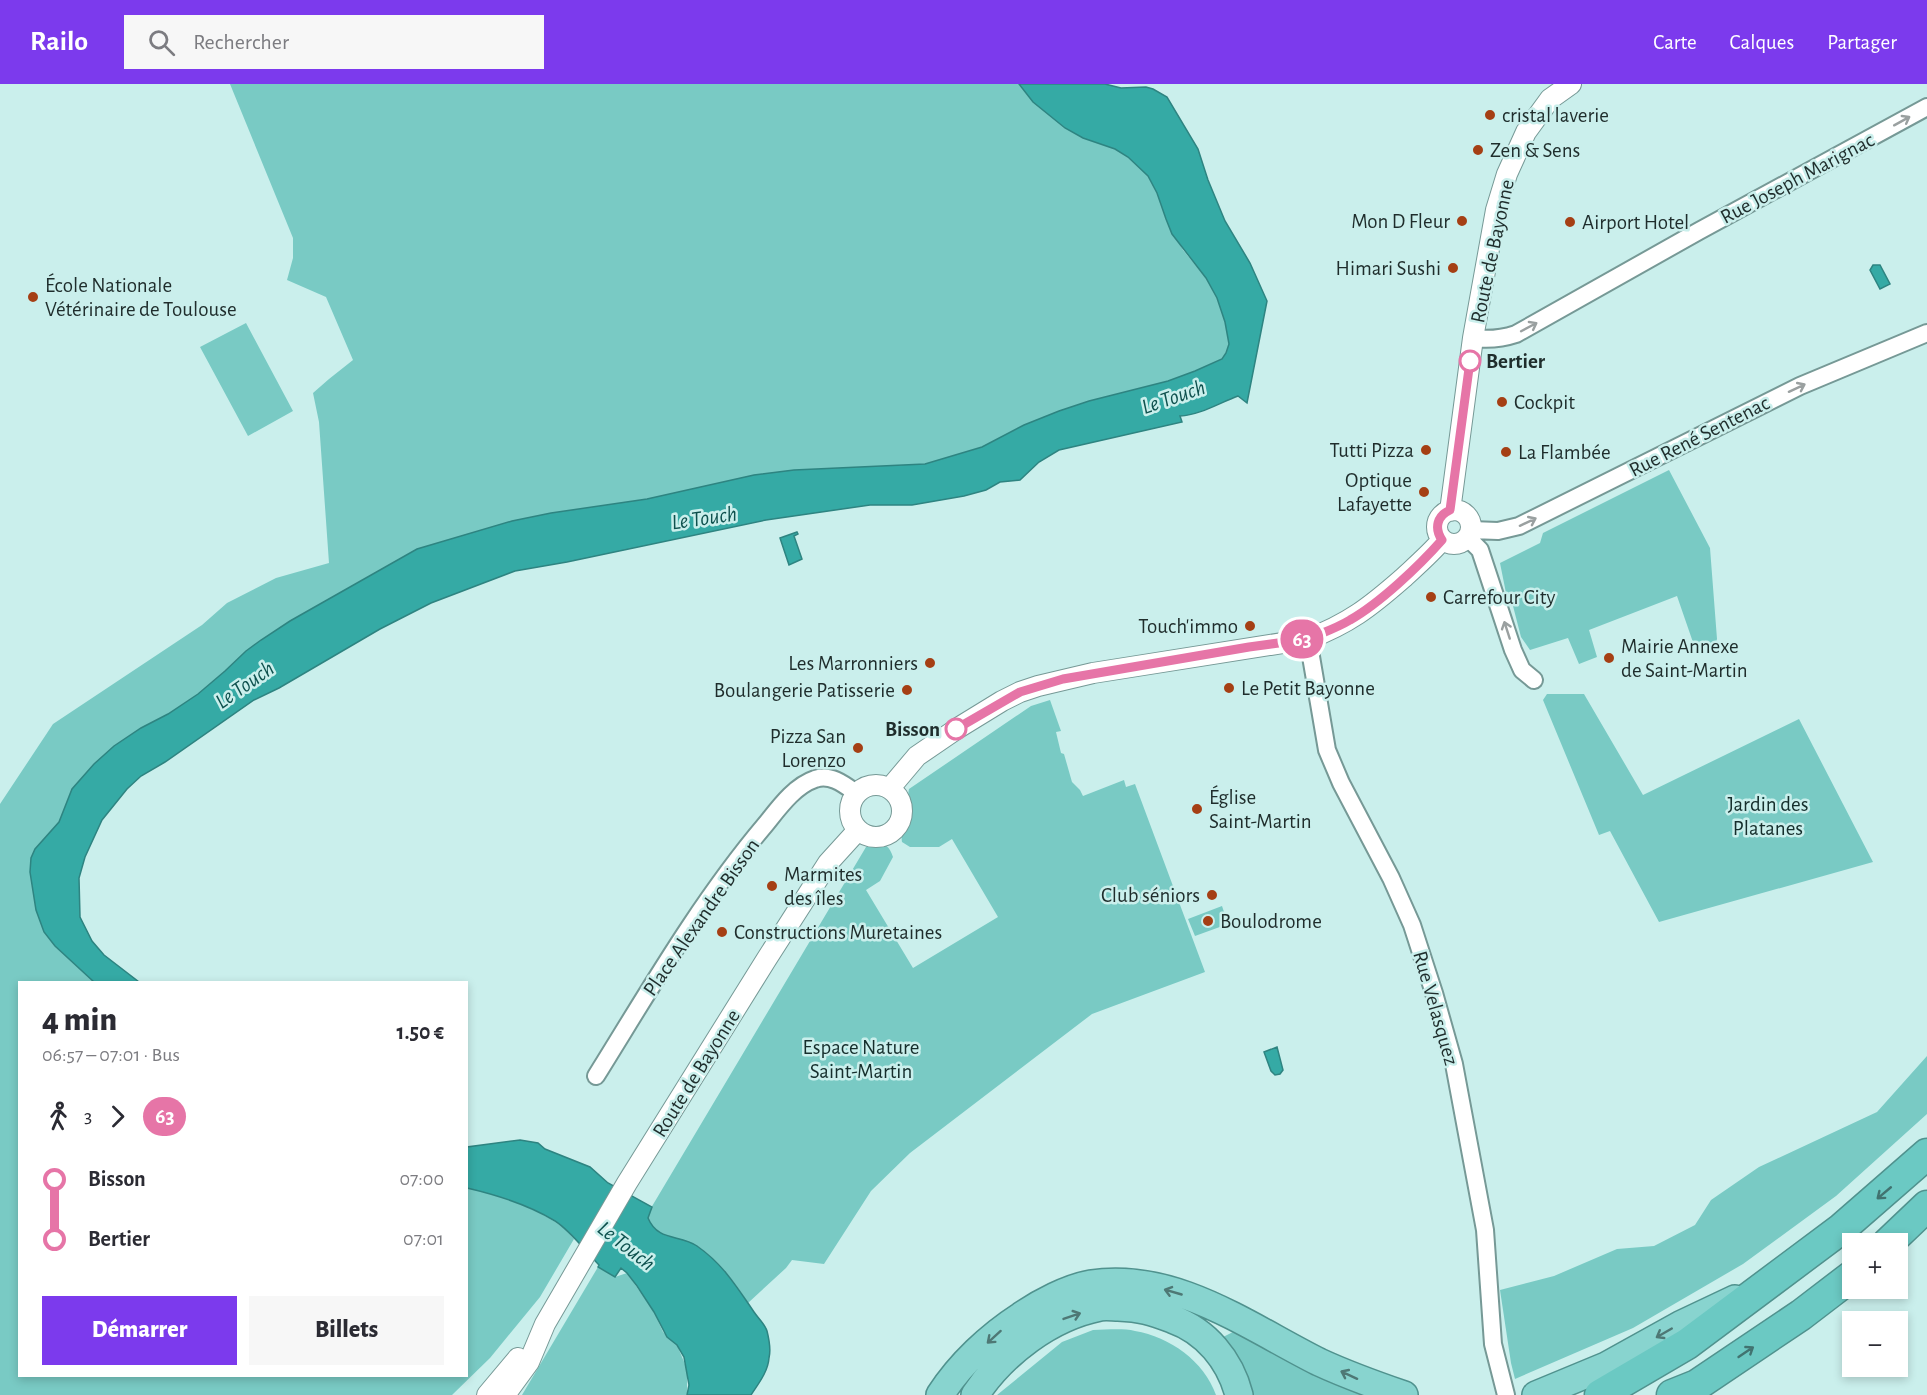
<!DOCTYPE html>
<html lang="fr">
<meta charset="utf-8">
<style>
:root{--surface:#fff;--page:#f7f7f7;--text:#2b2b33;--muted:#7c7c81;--accent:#7c3aed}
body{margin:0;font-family:"Alegreya Sans",sans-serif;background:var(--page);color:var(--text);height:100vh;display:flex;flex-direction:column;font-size:22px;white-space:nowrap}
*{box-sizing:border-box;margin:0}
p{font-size:20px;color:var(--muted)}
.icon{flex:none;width:33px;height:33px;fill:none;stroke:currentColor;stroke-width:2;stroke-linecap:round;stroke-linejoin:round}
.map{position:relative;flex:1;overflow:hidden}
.sheet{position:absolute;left:18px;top:897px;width:450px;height:396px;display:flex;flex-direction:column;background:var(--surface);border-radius:0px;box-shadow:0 3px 9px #0003}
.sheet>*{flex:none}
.badge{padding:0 12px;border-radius:20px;font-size:21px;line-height:39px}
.fabs{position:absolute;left:1842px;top:1149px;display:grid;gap:12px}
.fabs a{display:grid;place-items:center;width:66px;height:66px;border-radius:0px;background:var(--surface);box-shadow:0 3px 9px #0003;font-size:30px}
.map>.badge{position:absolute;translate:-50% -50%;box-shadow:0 0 0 3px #fff}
.legs{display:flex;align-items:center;gap:9px;height:66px;padding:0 24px;font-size:20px}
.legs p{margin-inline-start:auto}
.headline{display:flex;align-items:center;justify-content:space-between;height:102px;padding:0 24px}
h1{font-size:33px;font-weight:800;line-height:45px}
.action{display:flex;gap:12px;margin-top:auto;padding:12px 24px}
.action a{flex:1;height:69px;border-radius:0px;background:var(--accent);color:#fff;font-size:24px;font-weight:800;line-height:69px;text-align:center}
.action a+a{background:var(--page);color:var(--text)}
ul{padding:0 24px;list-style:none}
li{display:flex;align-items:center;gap:21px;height:60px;font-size:22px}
li i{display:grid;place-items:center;width:9px;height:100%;margin:0 8px;background:currentColor}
li i::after{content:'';width:15px;height:15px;margin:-8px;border:4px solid;border-radius:50%;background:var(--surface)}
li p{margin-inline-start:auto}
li:first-child i{background:linear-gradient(#0000 50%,currentColor 0)}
li:last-child i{background:linear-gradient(currentColor 50%,#0000 0)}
header{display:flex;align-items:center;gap:36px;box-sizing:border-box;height:84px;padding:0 30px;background:var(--accent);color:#fff}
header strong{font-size:28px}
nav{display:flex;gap:33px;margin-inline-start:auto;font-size:21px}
.search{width:420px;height:54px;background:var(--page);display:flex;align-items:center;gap:15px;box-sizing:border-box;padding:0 21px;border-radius:0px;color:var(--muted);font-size:22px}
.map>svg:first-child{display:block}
.green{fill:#79cac4}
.water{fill:#35aaa5;stroke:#2e8481;stroke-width:1.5}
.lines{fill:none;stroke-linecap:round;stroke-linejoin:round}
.minor-casing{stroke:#769996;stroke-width:20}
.tertiary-casing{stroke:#769996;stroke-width:22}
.trunk-casing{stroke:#50928e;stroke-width:30}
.motorway-casing{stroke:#50928e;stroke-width:33}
.minor{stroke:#fff;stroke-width:16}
.tertiary{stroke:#fff;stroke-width:20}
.trunk{stroke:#88d4cf;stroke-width:27}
.motorway{stroke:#6bc9c3;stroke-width:30}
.oneway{stroke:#9aa0a0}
.oneway2{stroke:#417370}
.oneway3{stroke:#4e7875}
.line-1-casing{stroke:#fff;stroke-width:14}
.line-1{stroke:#e675a7;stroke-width:9}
.poi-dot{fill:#a53f14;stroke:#caefec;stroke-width:2}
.stop-1-dot{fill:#fff;stroke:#e675a7;stroke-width:3}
.labels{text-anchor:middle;stroke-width:5;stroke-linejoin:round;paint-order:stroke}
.poi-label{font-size:21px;fill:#1f2d2c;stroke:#caefec;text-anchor:start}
.street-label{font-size:21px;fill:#1f2d2c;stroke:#caefec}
.stop-label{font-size:21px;font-weight:bold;fill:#1f2d2c;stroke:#caefec;text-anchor:start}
.park-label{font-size:21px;fill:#152e2c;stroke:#caefec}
.water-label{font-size:22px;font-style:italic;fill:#0e514e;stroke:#caefec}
</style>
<header>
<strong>Railo</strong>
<div class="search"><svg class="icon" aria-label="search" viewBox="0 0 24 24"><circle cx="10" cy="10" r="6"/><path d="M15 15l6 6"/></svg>Rechercher</div>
<nav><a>Carte</a><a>Calques</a><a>Partager</a></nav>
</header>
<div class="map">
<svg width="1927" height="1311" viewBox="0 0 1927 1311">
<rect width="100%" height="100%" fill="#caefec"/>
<!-- green -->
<path class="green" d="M230 0H1019L1033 18 1065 44 1083 54 1115 65 1128 73 1148 92 1157 109 1166 135 1183 166 1206 194 1217 214 1225 238 1229 260 1226 269 1222 275 1195 287 1168 297 1089 317 1024 341 982 363 925 380 794 386 647 415 551 429 512 437 340 510 290 537 261 556 246 567 225 587 198 610 168 630 141 644 114 662 94 681 72 705 59 738 35 765 44 848 55 862 94 898H20V1292H466L467 1104C498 1111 554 1128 574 1155L540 1213 490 1274 452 1311H0V720L53 640 202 541 227 519 276 494 329 479 319 338 313 309 329 295 353 276 326 213 287 196 293 174V154Z
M246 239 293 327 248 352 200 263Z
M1669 386 1710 464 1717 555 1715 561 1696 567 1677 512 1589 546 1597 573 1579 580 1568 554 1530 566 1521 553 1513 522 1506 509 1500 479 1540 459 1543 449Z
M1547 610H1584L1643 711 1799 635 1873 778 1659 838 1610 747 1599 751 1543 616Z
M1050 616 1061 647 1056 648 1061 669 1064 670 1072 698 1080 706 1083 712 1124 696 1126 703 1135 700 1205 888 1092 930 910 1069 871 1107 824 1180 792 1176 786 1184 748 1219C735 1198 719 1177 699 1163 684 1153 646 1155 648 1129L866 763C881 760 887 756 893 773L880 797 866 806 913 884 998 833 952 755 939 763H910L902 758C900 747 908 740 908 730 909 721 907 714 909 705L1031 622Z
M1222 822 1228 840 1195 852 1188 835Z
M1927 972V1030L1836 1112 1743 1180 1633 1244 1515 1295 1511 1279 1500 1206 1554 1192 1617 1165 1654 1162 1695 1141 1711 1116 1759 1083 1877 1028Z
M598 1183 615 1193 627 1189 654 1228 663 1248 677 1261 687 1285V1311H522Z
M1093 1246C1106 1246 1122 1244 1135 1247 1170 1253 1204 1277 1216 1311H997L1062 1258Z
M1235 1247 1328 1297 1364 1311H1250L1221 1254Z"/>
<!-- water -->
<path class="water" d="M1019 0H1105L1121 4 1146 3 1153 5 1167 13 1198 65 1208 96 1225 137 1250 179 1267 217 1247 319 1238 312C1219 319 1200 331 1180 332L1182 338 1059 366 1039 378 1020 396 1000 398 986 406 964 412 912 421H870L766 436 567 478 515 487 431 519 380 545 279 604 254 616 165 678 141 692 127 705 102 736 85 773 79 794 80 833 92 857 104 871 139 898H94L55 862 44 848 36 826 30 788 31 774 35 765 59 738 72 705 94 680 114 662 141 644 168 630 198 610 225 587 246 567 261 556 290 537 417 465 512 437 551 429 647 415 754 391 794 386 925 380 982 363 1024 341 1059 327 1089 317 1168 297 1195 287 1222 275 1226 269 1229 260 1225 238 1217 214 1206 194 1172 150 1166 135 1157 109 1148 92 1128 73 1115 65 1083 54 1065 44 1033 18Z
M1873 181H1880L1890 200 1880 205 1870 186Z
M797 448 798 450 794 452 802 475 789 481 780 454Z
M1277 963 1283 986 1280 990 1275 991 1271 987 1264 968Z
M520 1056 538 1059 545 1065 590 1083 608 1099 652 1123 648 1134C658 1158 680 1150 697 1162 723 1180 737 1203 754 1228 758 1234 765 1240 767 1247 769 1255 771 1266 769 1274 768 1288 758 1300 751 1311H687L689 1301 684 1273 677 1261 667 1253 654 1228 637 1202 627 1189 621 1184 615 1193 598 1183 599 1181C585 1167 572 1148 555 1137 529 1121 497 1111 467 1104V1063Z"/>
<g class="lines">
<!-- minor casing -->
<g class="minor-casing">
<path id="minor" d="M1473 254C1489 256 1501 255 1516 250L1699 147 1927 23
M1471 446 1498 447 1519 442 1800 302 1927 249
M1468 454 1480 466 1513 566 1522 586 1534 596
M1308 555 1327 666 1341 699 1391 794 1412 841 1434 909 1454 980 1485 1146 1493 1260 1506 1311
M596 992C649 907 700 818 765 741 778 725 794 702 815 695 830 689 845 701 856 709"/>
</g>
<!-- tertiary casing -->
<g class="tertiary-casing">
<path id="tertiary" d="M1437 443a17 17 0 1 1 34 0a17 17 0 1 1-34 0Z
M1450 427 1473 254 1496 126 1507 90 1526 48 1550 15 1571 0
M850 727a26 26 0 1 1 52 0a26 26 0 1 1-52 0Z
M890 704 917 672 958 644 1002 617 1020 608 1038 602 1093 589 1308 555C1348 540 1370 523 1402 495 1416 482 1430 470 1442 456
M487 1311 518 1274
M505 1311 529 1278 545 1240 627 1099 766 876 828 779 858 746"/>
</g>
<!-- trunk casing -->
<g class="trunk-casing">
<path id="trunk" d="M940 1311C960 1280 990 1252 1021 1232 1040 1219 1068 1204 1091 1200 1174 1187 1249 1243 1319 1278 1347 1291 1375 1301 1404 1311
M975 1311C1003 1269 1050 1233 1100 1223 1106 1222 1113 1223 1118 1223 1141 1224 1151 1227 1172 1235 1206 1247 1230 1276 1239 1311
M1536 1311 1606 1282 1680 1241 1735 1215"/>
</g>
<!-- motorway casing -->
<g class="motorway-casing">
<path id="motorway" d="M1887 1160 1927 1122
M1600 1311 1687 1260 1841 1145 1927 1070
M1672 1311 1697 1301 1801 1231 1852 1192"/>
</g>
<!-- minor -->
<use href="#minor" class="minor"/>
<!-- tertiary -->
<use href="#tertiary" class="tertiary"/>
<!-- trunk -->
<use href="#trunk" class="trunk"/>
<!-- motorway -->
<use href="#motorway" class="motorway"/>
</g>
<!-- one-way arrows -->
<defs><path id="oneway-shaft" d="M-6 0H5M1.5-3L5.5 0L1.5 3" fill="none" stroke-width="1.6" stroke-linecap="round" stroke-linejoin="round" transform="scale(1.5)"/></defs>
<g class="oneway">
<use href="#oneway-shaft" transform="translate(1902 37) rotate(-29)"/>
<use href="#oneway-shaft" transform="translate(1529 243) rotate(-28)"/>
<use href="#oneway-shaft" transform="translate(1797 304) rotate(-25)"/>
<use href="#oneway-shaft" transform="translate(1528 438) rotate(-25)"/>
<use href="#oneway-shaft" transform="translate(1507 546) rotate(-108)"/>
</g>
<g class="oneway2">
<use href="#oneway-shaft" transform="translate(1884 1109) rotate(140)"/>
<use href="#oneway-shaft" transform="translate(1746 1268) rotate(-34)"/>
</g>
<g class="oneway3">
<use href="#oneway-shaft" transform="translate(1173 1208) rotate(-164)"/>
<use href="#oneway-shaft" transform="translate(1072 1232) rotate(-19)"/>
<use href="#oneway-shaft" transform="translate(1664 1249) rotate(150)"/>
<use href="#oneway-shaft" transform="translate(994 1253) rotate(138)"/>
<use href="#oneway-shaft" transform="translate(1349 1291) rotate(-155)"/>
</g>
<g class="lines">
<!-- line-1 casing -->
<g class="line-1-casing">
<path id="line-1" d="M956 645 1020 608 1063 595 1249 563 1308 555C1322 549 1337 544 1350 536 1380 519 1419 482 1442 456 1434 444 1437 432 1450 426L1470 277"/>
</g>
<!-- line-1 -->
<use href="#line-1" class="line-1"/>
</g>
<!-- markers -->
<g class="poi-dot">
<circle cx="1490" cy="31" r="6"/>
<circle cx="1478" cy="66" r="6"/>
<circle cx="1462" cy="137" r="6"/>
<circle cx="1570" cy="138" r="6"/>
<circle cx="1453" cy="184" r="6"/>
<circle cx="33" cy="213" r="6"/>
<circle cx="1502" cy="318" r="6"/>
<circle cx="1426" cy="366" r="6"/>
<circle cx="1506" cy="368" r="6"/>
<circle cx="1424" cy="408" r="6"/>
<circle cx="1431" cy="513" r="6"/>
<circle cx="1250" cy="542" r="6"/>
<circle cx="1609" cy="574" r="6"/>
<circle cx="930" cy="579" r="6"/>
<circle cx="1229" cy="604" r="6"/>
<circle cx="907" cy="606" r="6"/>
<circle cx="858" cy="664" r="6"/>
<circle cx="1197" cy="725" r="6"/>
<circle cx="772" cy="802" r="6"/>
<circle cx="1212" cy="811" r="6"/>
<circle cx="1208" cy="837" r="6"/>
<circle cx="722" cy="848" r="6"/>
</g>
<g class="stop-1-dot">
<circle cx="1470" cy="277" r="10"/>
<circle cx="956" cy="645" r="10"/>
</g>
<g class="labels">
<!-- poi labels -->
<g class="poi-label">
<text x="1502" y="38">cristal laverie</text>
<text x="1490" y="73">Zen &amp; Sens</text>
<text x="1450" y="144" text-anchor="end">Mon D Fleur</text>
<text x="1582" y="145">Airport Hotel</text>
<text x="1441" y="191" text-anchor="end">Himari Sushi</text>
<text x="45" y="208">École Nationale<tspan x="45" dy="24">Vétérinaire de Toulouse</tspan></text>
<text x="1514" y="325">Cockpit</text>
<text x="1414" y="373" text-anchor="end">Tutti Pizza</text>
<text x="1518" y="375">La Flambée</text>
<text x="1412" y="403" text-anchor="end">Optique<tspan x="1412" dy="24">Lafayette</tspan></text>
<text x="1443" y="520">Carrefour City</text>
<text x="1238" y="549" text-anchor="end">Touch'immo</text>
<text x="1621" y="569">Mairie Annexe<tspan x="1621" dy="24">de Saint-Martin</tspan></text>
<text x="918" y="586" text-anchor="end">Les Marronniers</text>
<text x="1241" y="611">Le Petit Bayonne</text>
<text x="895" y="613" text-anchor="end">Boulangerie Patisserie</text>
<text x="846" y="659" text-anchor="end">Pizza San<tspan x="846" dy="24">Lorenzo</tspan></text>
<text x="1209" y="720">Église<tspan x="1209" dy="24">Saint-Martin</tspan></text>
<text x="784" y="797">Marmites<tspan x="784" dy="24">des îles</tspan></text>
<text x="1200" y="818" text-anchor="end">Club séniors</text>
<text x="1220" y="844">Boulodrome</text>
<text x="734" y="855">Constructions Muretaines</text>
</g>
<!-- street labels -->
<g class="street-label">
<text transform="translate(1797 94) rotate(-28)" y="7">Rue Joseph Marignac</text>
<text transform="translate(1492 167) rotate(-78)" y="7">Route de Bayonne</text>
<text transform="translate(1699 352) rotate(-27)" y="7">Rue René Sentenac</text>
<text transform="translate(701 833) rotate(-55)" y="7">Place Alexandre Bisson</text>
<text transform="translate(1436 924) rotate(74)" y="7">Rue Velasquez</text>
<text transform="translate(696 989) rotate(-58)" y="7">Route de Bayonne</text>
</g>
<!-- stop labels -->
<g class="stop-label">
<text x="1486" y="284">Bertier</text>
<text x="940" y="652" text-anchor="end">Bisson</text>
</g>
<!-- park labels -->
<g class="park-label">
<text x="1768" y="727">Jardin des<tspan x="1768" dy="24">Platanes</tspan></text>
<text x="861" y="970">Espace Nature<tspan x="861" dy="24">Saint-Martin</tspan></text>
</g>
<!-- water labels -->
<g class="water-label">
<text transform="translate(1173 312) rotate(-19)" y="8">Le Touch</text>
<text transform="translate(704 433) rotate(-8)" y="8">Le Touch</text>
<text transform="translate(244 600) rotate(-35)" y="8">Le Touch</text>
<text transform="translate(627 1161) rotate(38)" y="8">Le Touch</text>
</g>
</g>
</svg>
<div class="fabs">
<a>+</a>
<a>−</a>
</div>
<b class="badge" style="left:1302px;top:555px;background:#e675a7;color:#fff">63</b>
<section class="sheet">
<div class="headline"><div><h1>4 min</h1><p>06:57 – 07:01 · Bus</p></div><b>1.50 €</b></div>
<div class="legs"><svg class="icon" aria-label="walk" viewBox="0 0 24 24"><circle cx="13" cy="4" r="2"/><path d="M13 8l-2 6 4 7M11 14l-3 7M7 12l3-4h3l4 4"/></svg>3<svg class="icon" aria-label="forward" viewBox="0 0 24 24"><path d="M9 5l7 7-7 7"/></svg><b class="badge" style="background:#e675a7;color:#fff">63</b></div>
<ul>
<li><i style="color:#e675a7"></i><b>Bisson</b><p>07:00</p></li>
<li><i style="color:#e675a7"></i><b>Bertier</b><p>07:01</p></li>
</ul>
<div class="action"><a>Démarrer</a><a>Billets</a></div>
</section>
</div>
